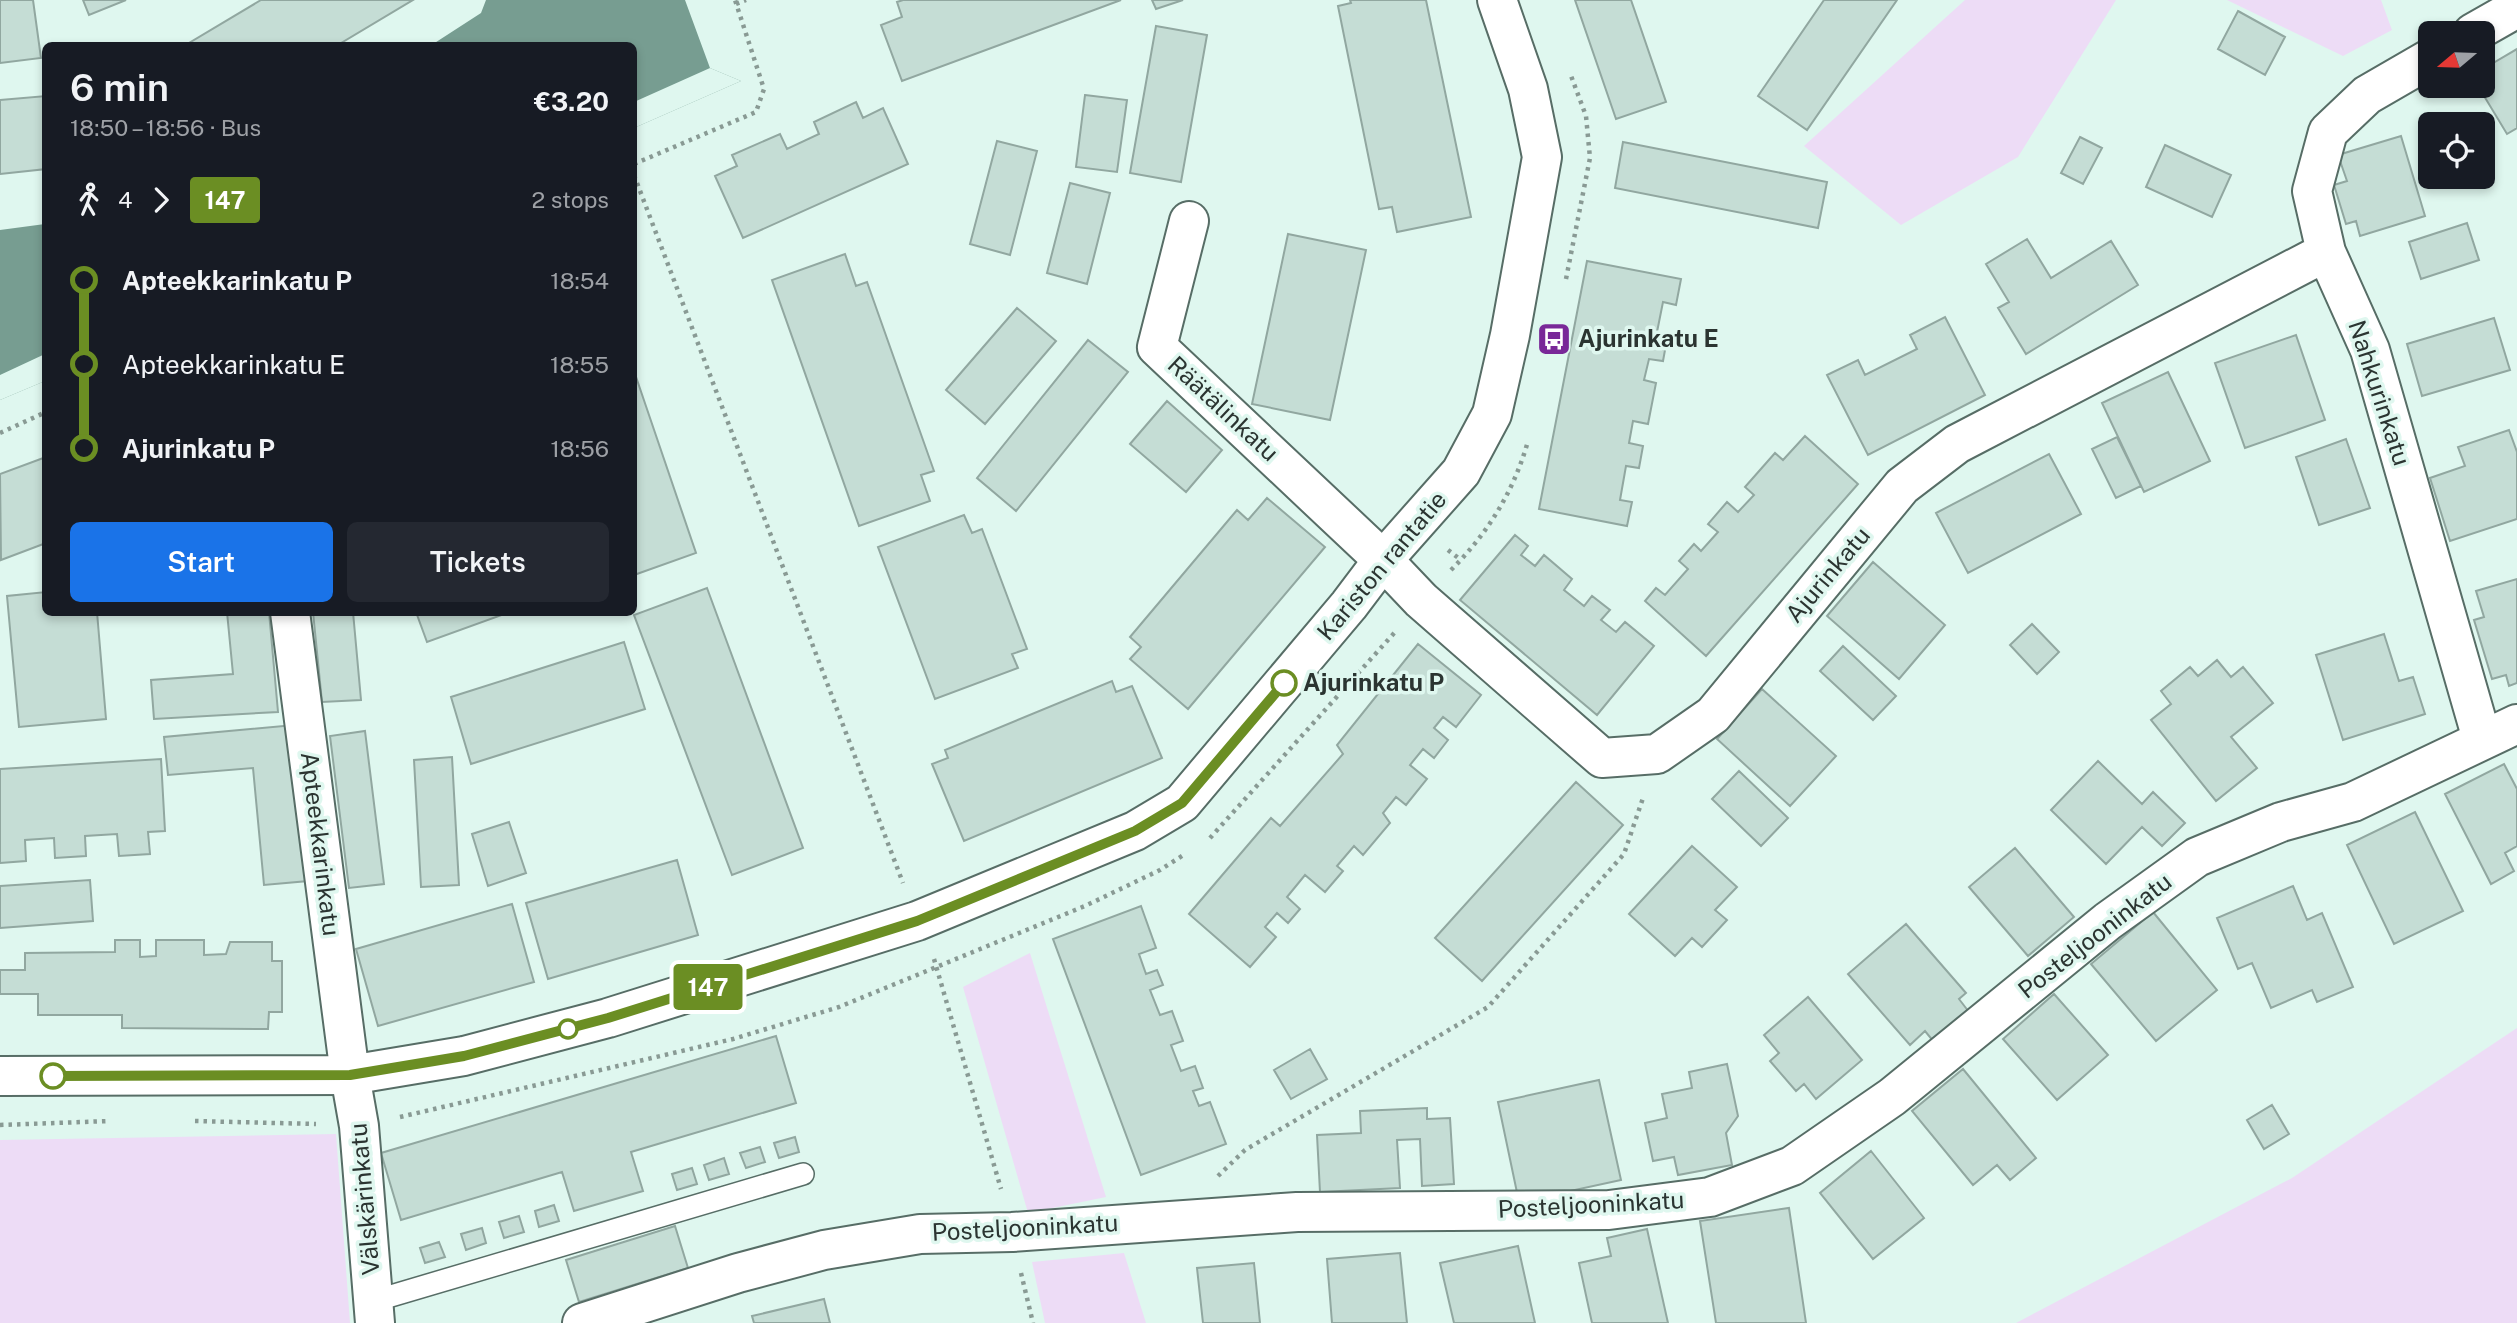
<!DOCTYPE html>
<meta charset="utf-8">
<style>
:root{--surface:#171b24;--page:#242831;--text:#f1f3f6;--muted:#9ea1a6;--accent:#1a73e8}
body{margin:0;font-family:"Public Sans",sans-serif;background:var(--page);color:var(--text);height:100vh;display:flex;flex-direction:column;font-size:26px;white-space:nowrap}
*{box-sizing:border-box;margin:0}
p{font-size:23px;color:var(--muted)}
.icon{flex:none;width:38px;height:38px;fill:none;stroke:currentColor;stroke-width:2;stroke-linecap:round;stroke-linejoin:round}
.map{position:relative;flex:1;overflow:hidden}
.panel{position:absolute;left:42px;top:42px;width:595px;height:574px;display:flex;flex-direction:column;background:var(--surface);border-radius:10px;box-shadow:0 4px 10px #0003}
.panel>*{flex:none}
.badge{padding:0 14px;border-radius:5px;font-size:24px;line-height:46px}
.needle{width:46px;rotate:251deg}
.buttons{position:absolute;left:2418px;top:21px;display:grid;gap:14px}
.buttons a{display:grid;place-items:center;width:77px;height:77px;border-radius:10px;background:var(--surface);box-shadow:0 4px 10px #0003;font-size:35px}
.map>.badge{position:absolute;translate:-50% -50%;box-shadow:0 0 0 4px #fff}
.legs{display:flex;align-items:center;gap:10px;height:77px;padding:0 28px;font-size:23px}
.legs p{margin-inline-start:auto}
.headline{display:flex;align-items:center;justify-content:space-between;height:119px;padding:0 28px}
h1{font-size:38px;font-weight:600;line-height:52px}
.cta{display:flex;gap:14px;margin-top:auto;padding:14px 28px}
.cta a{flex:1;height:80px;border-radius:10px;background:var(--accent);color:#fff;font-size:28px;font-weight:600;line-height:80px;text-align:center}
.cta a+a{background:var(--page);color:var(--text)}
ul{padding:0 28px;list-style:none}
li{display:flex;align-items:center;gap:24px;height:84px;font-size:26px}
li i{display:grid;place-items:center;width:10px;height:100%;margin:0 9px;background:currentColor}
li i::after{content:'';width:18px;height:18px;margin:-9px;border:5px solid;border-radius:50%;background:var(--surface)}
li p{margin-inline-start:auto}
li:first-child i{background:linear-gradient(#0000 50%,currentColor 0)}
li:last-child i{background:linear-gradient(currentColor 50%,#0000 0)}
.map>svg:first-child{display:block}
.green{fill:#eddcf6}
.water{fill:#779d91}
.pier{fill:#dff7ef}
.building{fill:#c5ddd5;stroke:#91a7a0;stroke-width:2}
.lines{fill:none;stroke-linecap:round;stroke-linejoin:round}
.service-casing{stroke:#576d66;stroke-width:24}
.minor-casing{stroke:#576d66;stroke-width:42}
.tertiary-casing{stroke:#576d66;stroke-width:42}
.path{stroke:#899a94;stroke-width:4.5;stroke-dasharray:3.5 5;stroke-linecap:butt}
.service{stroke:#fff;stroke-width:21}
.minor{stroke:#fff;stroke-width:38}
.tertiary{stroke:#fff;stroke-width:38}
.line-1-casing{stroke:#fff;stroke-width:16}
.line-1{stroke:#6b8e23;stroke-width:10}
.stop-1-dot{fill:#fff;stroke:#6b8e23;stroke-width:3.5}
.labels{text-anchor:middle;stroke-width:7;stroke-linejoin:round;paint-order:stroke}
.poi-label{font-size:24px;font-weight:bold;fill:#2b3431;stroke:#dff7ef;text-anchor:start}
.street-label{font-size:24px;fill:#2b3431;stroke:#dff7ef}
.stop-label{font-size:24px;font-weight:bold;fill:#2b3431;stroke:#dff7ef;text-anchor:start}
</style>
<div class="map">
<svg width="2517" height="1323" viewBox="0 0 2517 1323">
<rect width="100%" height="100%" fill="#dff7ef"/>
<!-- green -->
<path class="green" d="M1965 0H2116L2018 157 1901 225 1804 146Z
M2227 0H2381L2392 30 2343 56Z
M1030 953 1106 1197 1028 1213 963 987Z
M2517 1028V1323H2016L2292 1178Z
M336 1134 350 1323H0V1140Z
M1124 1253 1146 1323H1045L1032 1262Z"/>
<!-- water -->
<path class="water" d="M486 0H685L710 68 741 81 634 128V46H430L481 13Z
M45 224V381L0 400V230Z"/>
<!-- pier -->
<path class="pier" d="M710 68 741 81 634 128V102Z
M45 354V381L0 400V375Z"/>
<!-- building -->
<path class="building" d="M0 0H33L41 58 0 63Z
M83 0H126L89 15Z
M261 0H413L336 46H184Z
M903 0H1121L902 81 881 25 902 17 897 2Z
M1152 0H1183L1156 9Z
M1350 0H1426L1471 217 1397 232 1392 207 1379 209 1338 6 1351 3Z
M1575 0H1631L1666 102 1616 119Z
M1824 0H1897L1807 130 1758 96Z
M2238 11 2285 37 2265 75 2218 49Z
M1156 26 1207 35 1181 182 1130 173Z
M2517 49V128L2507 134 2478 86H2483V69Z
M1085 95 1127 100 1117 172 1076 167Z
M46 96V169L0 174V100Z
M856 102 863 118 883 108 908 164 743 238 715 176 737 166 732 155 780 134 787 149 819 134 814 122Z
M2401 136 2425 216 2360 236 2356 221 2346 224 2334 185 2347 181 2338 155Z
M2080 137 2102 148 2083 184 2061 173Z
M997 141 1037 151 1010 255 970 244Z
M1623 142 1827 182 1818 228 1615 188Z
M2165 145 2231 175 2212 217 2146 187Z
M1070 183 1110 193 1087 284 1047 273Z
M2467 223 2479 260 2421 279 2409 242Z
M1288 234 1366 250 1330 420 1252 404Z
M2027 239 2051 278 2111 241 2138 285 2026 354 1998 308 2009 302 1986 264Z
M845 254 856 286 867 282 934 471 921 475 930 501 859 526 772 280Z
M1587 261 1681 279 1676 305 1663 302 1656 337 1667 339 1663 361 1649 359 1644 380 1656 383 1648 424 1633 421 1629 443 1643 446 1639 468 1626 466 1620 500 1632 502 1627 526 1539 509Z
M1017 308 1056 341 985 424 946 390Z
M1945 317 1985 395 1868 455 1827 375 1858 360 1865 375 1917 349 1910 335Z
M2494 318 2510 370 2422 396 2407 344Z
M2296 335 2325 420 2245 448 2215 363Z
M1088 340 1128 372 1016 511 977 478Z
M634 371 696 553 634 575Z
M2168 372 2210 461 2144 492 2102 403Z
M1167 401 1222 450 1186 492 1130 444Z
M2509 430 2517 452V519L2450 541 2430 478 2465 466 2458 447Z
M1805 436 1858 484 1706 656 1645 601 1656 588 1665 595 1688 569 1679 561 1694 544 1701 551 1718 532 1708 524 1727 502 1738 512 1754 495 1745 487 1775 453 1783 460Z
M2117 437 2141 486 2116 498 2092 449Z
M2346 439 2370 508 2319 525 2296 457Z
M2049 454 2081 514 1968 573 1936 513Z
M46 457V543L1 560 0 474Z
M1267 498 1325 547 1188 709 1130 659 1141 647 1130 637 1237 510 1248 520Z
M964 515 972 533 982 529 1027 649 1012 654 1018 668 935 699 878 547Z
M1515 535 1528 546 1521 555 1535 566 1544 555 1572 579 1564 590 1584 606 1592 596 1610 610 1601 620 1616 632 1625 622 1654 646 1597 715 1460 600Z
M1873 562 1945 625 1899 679 1827 616Z
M2517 579V683L2509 686 2506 675 2492 679 2474 620 2484 617 2476 591Z
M707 588 803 848 732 875 634 615Z
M46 592V612H97L106 719 19 727 7 596Z
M227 612H269L278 712 154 719 151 680 233 674Z
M313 612H353L361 700 322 702Z
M416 612H510L427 642Z
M2032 624 2059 652 2037 674 2010 645Z
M2384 634 2399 681 2413 677 2425 714 2343 740 2316 655Z
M624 642 645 709 471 764 451 697Z
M1418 644 1481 695 1456 727 1443 717 1434 728 1448 740 1434 758 1423 749 1410 765 1427 779 1406 805 1396 797 1383 813 1390 823 1363 855 1354 846 1337 866 1343 871 1325 892 1305 875 1287 897 1300 909 1288 923 1277 913 1265 927 1276 937 1250 967 1189 914 1271 818 1280 826 1343 754 1337 745Z
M1843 646 1896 696 1873 720 1820 671Z
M2217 660 2231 677 2243 667 2273 703 2231 737 2257 768 2216 801 2151 720 2171 704 2161 691 2190 667 2198 676Z
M1112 681 1116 692 1132 686 1162 758 964 841 932 764 948 758 945 750Z
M1762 689 1836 756 1790 806 1717 739Z
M294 725 308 881 264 885 253 768 168 775 164 737Z
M365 731 384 884 349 888 330 736Z
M452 757 459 885 421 887 414 760Z
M161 759 165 831 148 832 150 854 119 856 117 834 85 836 86 856 55 858 54 838 25 840 26 861 0 863V769Z
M2098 761 2142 804 2153 792 2185 823 2162 846 2142 827 2106 864 2051 810Z
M2504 764 2517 789V846L2505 853 2514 871 2491 884 2445 794Z
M1739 771 1788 818 1761 846 1712 799Z
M1576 782 1623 825 1482 981 1435 938Z
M2415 812 2463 911 2394 944 2347 845Z
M509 822 526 873 488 886 472 834Z
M1692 846 1737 887 1715 910 1727 920 1702 947 1692 938 1675 956 1629 914Z
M2015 848 2074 917 2028 956 1969 887Z
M677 860 698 935 548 979 526 903Z
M90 880 93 921 0 928V886Z
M2293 886 2307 920 2322 913 2353 987 2317 1002 2312 990 2271 1008 2252 963 2238 969 2217 918Z
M512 904 534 982 378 1026 356 949Z
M1141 906 1156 948 1139 954 1146 974 1157 970 1163 985 1150 990 1160 1015 1172 1011 1183 1041 1171 1045 1181 1071 1195 1066 1203 1088 1193 1091 1199 1106 1210 1102 1226 1144 1141 1175 1053 939Z
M2153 912 2217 990 2156 1041 2091 964Z
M1906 924 1966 993 1959 999 1969 1012 1934 1042 1925 1031 1910 1045 1848 974Z
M115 940H140V957L156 956V940H204V955L226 954 230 942H272V961H282V1012H269L268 1029 122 1028V1015H38V994H0V970H25V953L115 952Z
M2054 994 2108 1055 2057 1100 2003 1039Z
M1808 997 1862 1060 1816 1099 1804 1084 1796 1091 1770 1061 1779 1053 1764 1035Z
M776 1036 796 1103 631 1152 643 1191 574 1211 562 1172 401 1220 381 1153Z
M1310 1049 1327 1079 1291 1099 1274 1070Z
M1727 1064 1738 1116 1726 1133 1732 1165 1678 1175 1674 1157 1653 1161 1645 1123 1667 1118 1662 1094 1692 1088 1689 1072Z
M1963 1069 2036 1158 2010 1180 1997 1165 1973 1185 1912 1111Z
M1599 1080 1621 1180 1519 1202 1498 1102Z
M2272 1105 2289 1134 2264 1149 2247 1120Z
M1427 1108V1119L1450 1118 1454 1184 1422 1186 1420 1139 1397 1140 1400 1188 1320 1192 1317 1135 1361 1133 1360 1111Z
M795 1137 799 1152 779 1158 774 1143Z
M760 1147 765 1162 746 1168 740 1153Z
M1871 1151 1924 1218 1873 1259 1820 1193Z
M724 1158 729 1174 709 1180 704 1165Z
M692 1168 697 1184 677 1190 672 1174Z
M554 1205 559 1221 539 1227 535 1211Z
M1789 1208 1806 1323H1716L1700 1221Z
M519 1216 524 1232 504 1238 499 1222Z
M675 1226 688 1268 579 1302 566 1260Z
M482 1228 486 1243 466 1250 461 1234Z
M1647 1229 1668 1323H1592L1579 1263 1611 1256 1607 1238Z
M439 1242 445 1257 425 1263 420 1248Z
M1518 1246 1535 1323H1454L1440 1263Z
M1400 1253 1407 1323H1332L1327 1259Z
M1254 1263 1260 1323H1203L1197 1268Z
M824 1299 830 1323H754L752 1316Z"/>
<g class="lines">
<!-- service casing -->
<g class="service-casing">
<path id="service" d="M374 1301 803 1174"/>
</g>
<!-- minor casing -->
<g class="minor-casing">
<path id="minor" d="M2473 33 2517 8
M2431 58 2367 95 2328 132 2312 191 2326 252 2370 350 2482 739
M1189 221 1157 347 1383 560 1421 600 1602 758 1657 754 1713 715 1902 486 1957 444 2326 252
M290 612 350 1075 359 1126 375 1323
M582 1323 738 1273 824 1250 920 1234 1012 1232 1297 1212 1609 1210 1710 1197 1792 1166 1892 1097 2108 921 2197 857 2281 822 2353 802 2517 724"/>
</g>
<!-- tertiary casing -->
<g class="tertiary-casing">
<path id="tertiary" d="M0 1076 350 1075 464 1056 608 1018 917 921 1135 831 1182 803 1349 605 1383 560 1461 472 1492 414 1510 335 1542 157 1528 89 1497 0"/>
</g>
<!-- path -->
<path class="path" d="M736 4 746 0
M634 164 756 112 764 89 735 0
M634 175 903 883
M1566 279 1590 158 1586 116 1570 73
M0 433 46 412
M1448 550 1461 560
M1451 570C1488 533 1514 491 1528 441
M1210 838 1396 631
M934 959 1001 1189
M400 1117 733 1039 839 1007 1085 906 1160 870 1185 854
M195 1121 316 1124
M0 1125 109 1121
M1218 1176 1245 1150 1488 1007 1624 854 1644 795
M1021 1273 1033 1323"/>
<!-- service -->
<use href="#service" class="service"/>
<!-- minor -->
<use href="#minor" class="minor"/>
<!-- tertiary -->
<use href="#tertiary" class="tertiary"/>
</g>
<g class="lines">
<!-- line-1 casing -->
<g class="line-1-casing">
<path id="line-1" d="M53 1076 350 1075 464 1056 608 1018 917 921 1135 831 1182 803 1284 683"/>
</g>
<!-- line-1 -->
<use href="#line-1" class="line-1"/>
</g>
<!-- icons -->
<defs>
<g id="bus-square" transform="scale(1.75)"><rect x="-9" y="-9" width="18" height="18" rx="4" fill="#792898" stroke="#dff7ef"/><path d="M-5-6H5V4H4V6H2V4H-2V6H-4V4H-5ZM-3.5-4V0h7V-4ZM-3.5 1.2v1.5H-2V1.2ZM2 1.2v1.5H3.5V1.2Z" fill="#fff"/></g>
</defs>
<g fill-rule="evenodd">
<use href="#bus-square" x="1554" y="339"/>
</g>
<!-- markers -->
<g class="stop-1-dot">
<circle cx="1284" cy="683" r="12"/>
<circle cx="568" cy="1029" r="9"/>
<circle cx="53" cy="1076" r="12"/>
</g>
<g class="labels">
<!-- poi labels -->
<g class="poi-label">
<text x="1578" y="347">Ajurinkatu E</text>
</g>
<!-- street labels -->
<g class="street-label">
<text transform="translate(2379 393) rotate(72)" y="8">Nahkurinkatu</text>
<text transform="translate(1223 409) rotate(43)" y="8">Räätälinkatu</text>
<text transform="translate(1382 566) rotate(-50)" y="8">Kariston rantatie</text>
<text transform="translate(1828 575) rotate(-50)" y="8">Ajurinkatu</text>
<text transform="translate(320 844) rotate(83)" y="8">Apteekkarinkatu</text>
<text transform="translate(2095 936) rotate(-38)" y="8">Posteljooninkatu</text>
<text transform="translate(365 1199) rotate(-95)" y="8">Välskärinkatu</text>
<text transform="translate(1591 1205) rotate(-3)" y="8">Posteljooninkatu</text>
<text transform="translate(1025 1228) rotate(-3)" y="8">Posteljooninkatu</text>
</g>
<!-- stop labels -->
<g class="stop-label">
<text x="1303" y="691">Ajurinkatu P</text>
</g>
</g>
</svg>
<div class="buttons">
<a><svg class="needle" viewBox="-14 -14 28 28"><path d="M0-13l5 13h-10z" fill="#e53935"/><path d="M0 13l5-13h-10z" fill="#9ea1a6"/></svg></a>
<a><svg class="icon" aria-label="locate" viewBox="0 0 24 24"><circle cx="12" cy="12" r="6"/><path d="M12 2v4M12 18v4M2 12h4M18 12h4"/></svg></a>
</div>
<b class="badge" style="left:708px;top:987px;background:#6b8e23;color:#fff">147</b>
<section class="panel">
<div class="headline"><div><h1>6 min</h1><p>18:50 – 18:56 · Bus</p></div><b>€3.20</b></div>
<div class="legs"><svg class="icon" aria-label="walk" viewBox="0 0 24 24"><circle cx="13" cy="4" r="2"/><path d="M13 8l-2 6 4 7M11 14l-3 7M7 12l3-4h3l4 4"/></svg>4<svg class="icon" aria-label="forward" viewBox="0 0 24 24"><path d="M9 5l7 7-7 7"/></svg><b class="badge" style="background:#6b8e23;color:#fff">147</b><p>2 stops</p></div>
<ul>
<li><i style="color:#6b8e23"></i><b>Apteekkarinkatu P</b><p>18:54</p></li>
<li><i style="color:#6b8e23"></i><span>Apteekkarinkatu E</span><p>18:55</p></li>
<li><i style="color:#6b8e23"></i><b>Ajurinkatu P</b><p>18:56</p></li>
</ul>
<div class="cta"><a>Start</a><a>Tickets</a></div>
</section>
</div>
